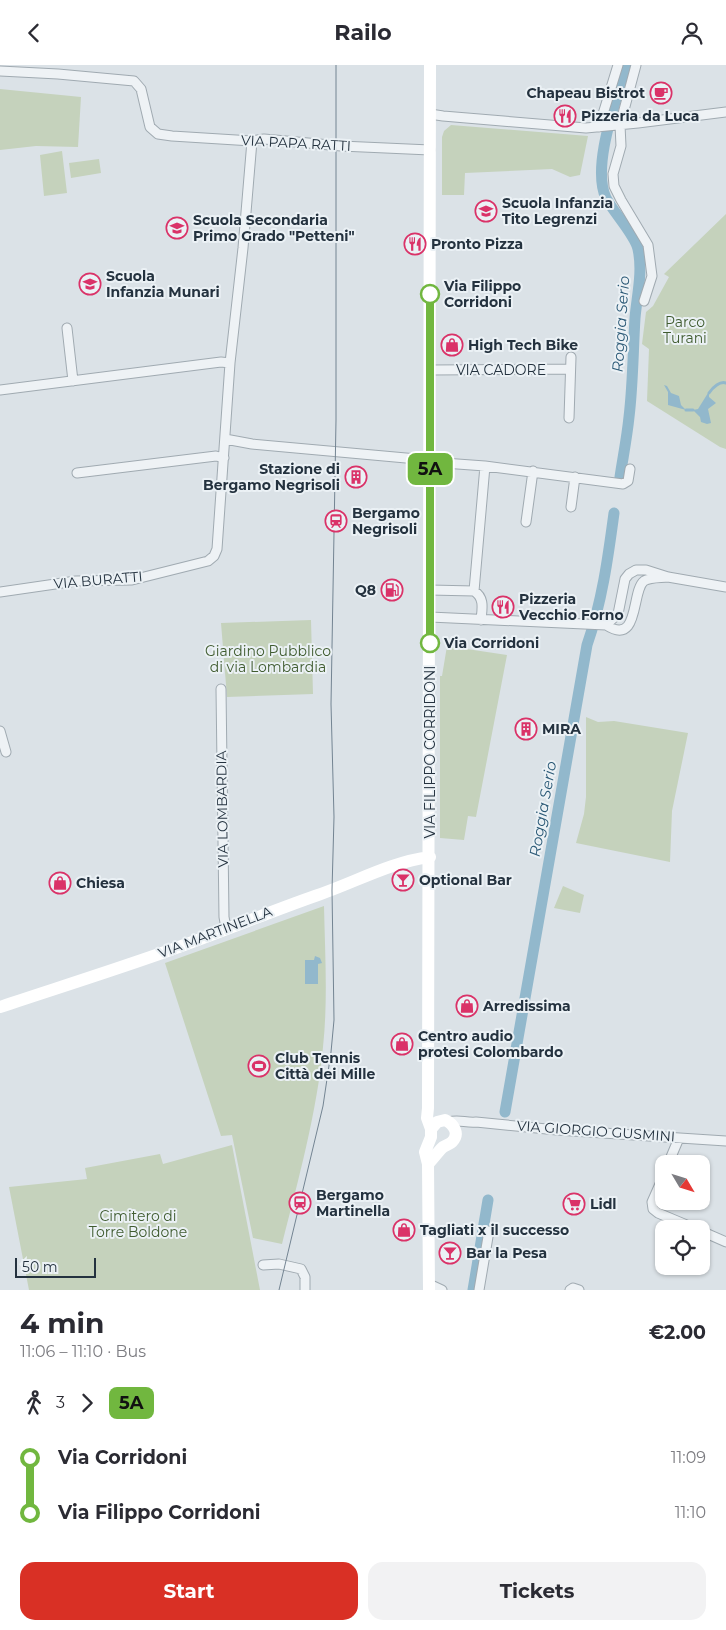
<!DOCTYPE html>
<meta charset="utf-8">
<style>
:root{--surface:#fff;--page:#f2f2f3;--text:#2b2b33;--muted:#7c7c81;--accent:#d93025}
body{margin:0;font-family:Montserrat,sans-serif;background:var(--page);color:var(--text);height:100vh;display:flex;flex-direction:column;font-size:19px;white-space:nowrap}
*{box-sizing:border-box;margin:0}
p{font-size:16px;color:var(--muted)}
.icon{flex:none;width:28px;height:28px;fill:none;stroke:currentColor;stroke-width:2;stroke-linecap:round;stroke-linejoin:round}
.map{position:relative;height:1225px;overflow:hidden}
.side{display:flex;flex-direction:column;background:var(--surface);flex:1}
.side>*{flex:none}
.badge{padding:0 10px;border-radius:8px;font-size:18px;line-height:32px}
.needle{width:32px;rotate:128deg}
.controls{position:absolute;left:655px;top:1090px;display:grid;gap:10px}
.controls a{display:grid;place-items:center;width:55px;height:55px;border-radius:10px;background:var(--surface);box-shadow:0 1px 4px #0004;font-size:25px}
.scale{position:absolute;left:15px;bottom:12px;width:81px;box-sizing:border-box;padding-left:5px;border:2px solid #24323f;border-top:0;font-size:14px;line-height:18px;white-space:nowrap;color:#24323f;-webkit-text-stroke:4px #ebf1f5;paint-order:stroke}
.map>.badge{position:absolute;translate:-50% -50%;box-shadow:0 0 0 2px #fff}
.legs{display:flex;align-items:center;gap:8px;height:55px;padding:0 20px;font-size:16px}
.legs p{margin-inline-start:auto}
.headline{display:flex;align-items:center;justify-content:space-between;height:85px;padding:0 20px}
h1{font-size:28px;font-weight:700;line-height:38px}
.primary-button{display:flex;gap:10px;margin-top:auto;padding:10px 20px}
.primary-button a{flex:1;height:58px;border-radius:15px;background:var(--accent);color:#fff;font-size:20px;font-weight:700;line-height:58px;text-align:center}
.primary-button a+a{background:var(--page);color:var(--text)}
ul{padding:0 20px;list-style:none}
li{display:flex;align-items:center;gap:18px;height:55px;font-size:19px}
li i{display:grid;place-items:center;width:8px;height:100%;margin:0 6px;background:currentColor}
li i::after{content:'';width:12px;height:12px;margin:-6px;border:4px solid;border-radius:50%;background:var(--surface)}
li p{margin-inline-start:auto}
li:first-child i{background:linear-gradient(#0000 50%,currentColor 0)}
li:last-child i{background:linear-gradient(currentColor 50%,#0000 0)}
header{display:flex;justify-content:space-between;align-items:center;height:65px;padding:0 20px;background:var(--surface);font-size:22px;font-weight:700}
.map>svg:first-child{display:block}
.green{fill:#c5d2bc}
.water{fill:#92b8cc}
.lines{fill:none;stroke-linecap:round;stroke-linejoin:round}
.stream{stroke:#92b8cc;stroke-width:3}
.canal{stroke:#92b8cc;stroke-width:11}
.street-casing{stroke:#a0aab1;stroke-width:11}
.street{stroke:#eef2f5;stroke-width:9}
.secondary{stroke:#fff;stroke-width:12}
.tram{stroke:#738492;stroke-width:1}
.line-1-casing{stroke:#fff;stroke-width:11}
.line-1{stroke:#71b73f;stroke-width:8}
.stop-1-dot{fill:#fff;stroke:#71b73f;stroke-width:2.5}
.labels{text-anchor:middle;stroke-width:4;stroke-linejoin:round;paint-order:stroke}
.poi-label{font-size:14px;font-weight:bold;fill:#24323f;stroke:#ebf1f5;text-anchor:start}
.street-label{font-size:14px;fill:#24323f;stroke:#ebf1f5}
.stop-label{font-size:14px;font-weight:bold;fill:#24323f;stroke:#ebf1f5;text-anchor:start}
.park-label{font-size:14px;fill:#405c30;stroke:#ebf1f5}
.water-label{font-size:15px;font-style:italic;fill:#2b5976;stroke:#ebf1f5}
</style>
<header><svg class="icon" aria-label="back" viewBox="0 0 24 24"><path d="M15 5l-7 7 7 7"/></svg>Railo<svg class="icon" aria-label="person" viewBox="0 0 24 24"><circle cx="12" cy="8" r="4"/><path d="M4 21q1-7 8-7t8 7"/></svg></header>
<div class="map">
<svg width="726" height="1225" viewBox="0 0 726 1225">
<rect width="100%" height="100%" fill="#dbe2e7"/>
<!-- green -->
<path class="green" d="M0 24 81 32 78 82 36 81 0 85Z
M451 60 588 71 580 110 570 112 552 104 465 108 464 130H442V72L444 66Z
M62 86 67 128 44 131 40 90Z
M99 94 101 108 71 113 69 98Z
M726 149V384L720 382 647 336 649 284 642 279 646 247 653 241 669 212 664 209Z
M311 555 313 629 227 632 221 558Z
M447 581 507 590 476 752 468 751 464 775 440 773V611H442Z
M586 652 598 657 614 656 688 668 672 746 670 797 576 778 584 749 586 732Z
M563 821 584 830 580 848 554 843Z
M324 841C325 888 328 935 323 982 317 1047 298 1116 282 1179L253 1173 232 1070 221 1071 165 898Z
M232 1080 260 1225H29L9 1122 87 1114 85 1103 160 1089 163 1099Z"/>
<!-- water -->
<path class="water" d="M664 320 667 321 671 328 679 331 681 340 686 345 668 340V327Z
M708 328 709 329V332L716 338 708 344 711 358 707 359 701 357 700 352 693 345 698 344Z
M315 891 320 893 322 898 318 899V919H305V895H314Z"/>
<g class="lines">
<!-- stream -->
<path class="stream" d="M709 328C713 322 720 316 726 318
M686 345H693"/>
<!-- canal -->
<path class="canal" d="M620 412C623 392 627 372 629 352 633 319 633 286 635 253 637 230 643 207 638 184 635 170 614 148 606 133 591 101 617 34 626 0
M505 1047 587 580C602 537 608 493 614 448
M473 1225 488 1135"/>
<!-- street casing -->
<g class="street-casing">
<path id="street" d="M636 0 620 60 621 81 613 109 614 121 621 135 648 180 652 211 644 236
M0 6 58 9 134 16 141 24 150 62 158 69 172 71 252 76 264 74 341 81 430 85
M430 49 443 51 586 63 638 58 726 47
M599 62 618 0
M67 263 73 316
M431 305 570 304
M0 325 221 297 230 298
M569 353 571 292
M225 374 252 379 417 394 430 397 485 401 623 419 628 416 630 404
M77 408 216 391 224 393
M571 442 575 412
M526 457 533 406
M430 525 474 526C485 533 482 544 481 555
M474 526 485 401
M0 527 76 516 132 515 208 496 214 491 217 484 230 298 243 183 252 76
M430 552 606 560C640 582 631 526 644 516 650 512 661 513 668 512
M606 560 618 549 625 514 629 509 636 505H646L668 512 726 522
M221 624 224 852 226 863
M0 666 6 687
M449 1057C458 1054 466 1058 476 1057L557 1065 726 1076
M668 1099 679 1073
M664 1110 652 1137 653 1144 658 1148 696 1164
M701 1166 726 1177
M263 1200 279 1199 301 1204 305 1212V1225
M429 1219 442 1225
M479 1225 489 1166
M570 1225 573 1223 579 1225"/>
</g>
<!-- street -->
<use href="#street" class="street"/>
<!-- secondary -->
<path class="secondary" d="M0 942C54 924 108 907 162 888 214 870 264 849 315 831 354 818 390 797 430 792
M428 1099C433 1094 437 1088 442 1083 445 1080 449 1080 452 1077 460 1069 454 1059 445 1055L437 1057 431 1064
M429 1225 428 1099 425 1087 431 1072V1064L427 1053 428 1043 430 0"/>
<!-- tram -->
<path class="tram" d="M279 1225 323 1041 331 987 334 955 332 825 334 752 331 639 336 355V0"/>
</g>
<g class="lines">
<!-- line-1 casing -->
<g class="line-1-casing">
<path id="line-1" d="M430 578V229"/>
</g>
<!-- line-1 -->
<use href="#line-1" class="line-1"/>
</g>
<!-- icons -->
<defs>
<g id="cafe-ring" transform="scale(1.125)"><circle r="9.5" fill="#ebf1f5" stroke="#da3268" stroke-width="1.5"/><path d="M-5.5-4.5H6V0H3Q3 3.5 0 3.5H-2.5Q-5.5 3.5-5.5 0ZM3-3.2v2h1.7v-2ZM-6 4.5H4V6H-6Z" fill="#da3268"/></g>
<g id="restaurant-ring" transform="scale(1.125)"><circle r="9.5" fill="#ebf1f5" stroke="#da3268" stroke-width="1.5"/><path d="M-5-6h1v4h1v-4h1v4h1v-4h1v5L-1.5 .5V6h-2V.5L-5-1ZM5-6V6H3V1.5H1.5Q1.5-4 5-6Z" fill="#da3268"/></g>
<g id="school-ring" transform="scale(1.125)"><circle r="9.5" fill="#ebf1f5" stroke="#da3268" stroke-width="1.5"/><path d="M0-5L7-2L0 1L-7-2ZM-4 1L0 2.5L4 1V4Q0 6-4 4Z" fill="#da3268"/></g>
<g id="shop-ring" transform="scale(1.125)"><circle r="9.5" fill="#ebf1f5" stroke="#da3268" stroke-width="1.5"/><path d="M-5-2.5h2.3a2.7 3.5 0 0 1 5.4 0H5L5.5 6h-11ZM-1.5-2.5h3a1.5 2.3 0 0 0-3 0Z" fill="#da3268"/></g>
<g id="building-ring" transform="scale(1.125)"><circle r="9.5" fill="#ebf1f5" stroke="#da3268" stroke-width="1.5"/><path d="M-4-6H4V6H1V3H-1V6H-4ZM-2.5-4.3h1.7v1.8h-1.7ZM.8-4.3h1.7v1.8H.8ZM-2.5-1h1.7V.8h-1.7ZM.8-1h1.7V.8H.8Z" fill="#da3268"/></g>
<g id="station-ring" transform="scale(1.125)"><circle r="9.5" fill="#ebf1f5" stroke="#da3268" stroke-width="1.5"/><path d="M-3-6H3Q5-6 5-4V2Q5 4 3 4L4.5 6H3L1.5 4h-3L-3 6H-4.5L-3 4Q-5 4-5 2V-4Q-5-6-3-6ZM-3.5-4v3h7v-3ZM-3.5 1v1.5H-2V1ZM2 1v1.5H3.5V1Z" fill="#da3268"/></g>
<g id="fuel-ring" transform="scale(1.125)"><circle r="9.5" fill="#ebf1f5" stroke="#da3268" stroke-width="1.5"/><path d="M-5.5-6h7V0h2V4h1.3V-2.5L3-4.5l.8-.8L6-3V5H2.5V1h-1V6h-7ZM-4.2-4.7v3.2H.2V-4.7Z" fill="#da3268"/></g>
<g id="bar-ring" transform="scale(1.125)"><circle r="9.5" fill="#ebf1f5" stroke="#da3268" stroke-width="1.5"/><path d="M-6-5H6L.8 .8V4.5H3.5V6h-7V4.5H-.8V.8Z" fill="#da3268"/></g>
<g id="stadium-ring" transform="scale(1.125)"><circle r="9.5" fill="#ebf1f5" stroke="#da3268" stroke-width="1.5"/><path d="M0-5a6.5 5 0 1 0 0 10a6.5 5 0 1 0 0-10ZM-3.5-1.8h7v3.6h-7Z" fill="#da3268"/></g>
<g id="supermarket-ring" transform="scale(1.125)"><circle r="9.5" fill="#ebf1f5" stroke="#da3268" stroke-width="1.5"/><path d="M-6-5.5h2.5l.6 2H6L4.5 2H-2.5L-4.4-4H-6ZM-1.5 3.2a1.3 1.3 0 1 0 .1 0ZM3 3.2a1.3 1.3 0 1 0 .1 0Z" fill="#da3268"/></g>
</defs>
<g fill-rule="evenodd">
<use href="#cafe-ring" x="661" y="28"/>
<use href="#restaurant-ring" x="565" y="51"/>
<use href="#school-ring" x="486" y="146"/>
<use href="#school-ring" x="177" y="163"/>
<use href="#restaurant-ring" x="415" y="179"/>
<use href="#school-ring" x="90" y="219"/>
<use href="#shop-ring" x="452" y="280"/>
<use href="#building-ring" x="356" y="412"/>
<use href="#station-ring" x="336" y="456"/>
<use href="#fuel-ring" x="392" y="525"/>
<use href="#restaurant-ring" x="503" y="542"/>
<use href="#building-ring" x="526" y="664"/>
<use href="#bar-ring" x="403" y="815"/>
<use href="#shop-ring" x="60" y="818"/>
<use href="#shop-ring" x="467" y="941"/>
<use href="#shop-ring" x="402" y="979"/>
<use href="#stadium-ring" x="259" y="1001"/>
<use href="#station-ring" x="300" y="1138"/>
<use href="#supermarket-ring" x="574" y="1139"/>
<use href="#shop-ring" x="404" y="1165"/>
<use href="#bar-ring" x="450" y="1188"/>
</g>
<!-- markers -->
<g class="stop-1-dot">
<circle cx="430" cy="229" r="9"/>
<circle cx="430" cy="578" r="9"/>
</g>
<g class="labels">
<!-- poi labels -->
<g class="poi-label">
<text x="645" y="33" text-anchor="end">Chapeau Bistrot</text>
<text x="581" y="56">Pizzeria da Luca</text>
<text x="502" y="143">Scuola Infanzia<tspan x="502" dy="16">Tito Legrenzi</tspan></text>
<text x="193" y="160">Scuola Secondaria<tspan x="193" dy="16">Primo Grado "Petteni"</tspan></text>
<text x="431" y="184">Pronto Pizza</text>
<text x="106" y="216">Scuola<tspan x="106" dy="16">Infanzia Munari</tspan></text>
<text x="468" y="285">High Tech Bike</text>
<text x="340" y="409" text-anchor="end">Stazione di<tspan x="340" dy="16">Bergamo Negrisoli</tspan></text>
<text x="352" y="453">Bergamo<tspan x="352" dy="16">Negrisoli</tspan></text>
<text x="376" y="530" text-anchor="end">Q8</text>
<text x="519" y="539">Pizzeria<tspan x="519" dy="16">Vecchio Forno</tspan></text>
<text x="542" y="669">MIRA</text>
<text x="419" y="820">Optional Bar</text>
<text x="76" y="823">Chiesa</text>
<text x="483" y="946">Arredissima</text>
<text x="418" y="976">Centro audio<tspan x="418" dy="16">protesi Colombardo</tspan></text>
<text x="275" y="998">Club Tennis<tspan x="275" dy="16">Città dei Mille</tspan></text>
<text x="316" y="1135">Bergamo<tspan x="316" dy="16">Martinella</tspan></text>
<text x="590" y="1144">Lidl</text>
<text x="420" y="1170">Tagliati x il successo</text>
<text x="466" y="1193">Bar la Pesa</text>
</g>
<!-- street labels -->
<g class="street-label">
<text transform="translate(296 78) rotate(3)" y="5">VIA PAPA RATTI</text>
<text x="501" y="310">VIA CADORE</text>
<text transform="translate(98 515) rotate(-5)" y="5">VIA BURATTI</text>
<text transform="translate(430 687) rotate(-90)" y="5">VIA FILIPPO CORRIDONI</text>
<text transform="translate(222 744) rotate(-91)" y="5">VIA LOMBARDIA</text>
<text transform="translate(215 867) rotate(-21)" y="5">VIA MARTINELLA</text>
<text transform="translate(596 1066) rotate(4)" y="5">VIA GIORGIO GUSMINI</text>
</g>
<!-- stop labels -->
<g class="stop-label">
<text x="444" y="226">Via Filippo<tspan x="444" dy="16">Corridoni</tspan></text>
<text x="444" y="583">Via Corridoni</text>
</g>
<!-- park labels -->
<g class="park-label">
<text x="685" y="262">Parco<tspan x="685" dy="16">Turani</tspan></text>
<text x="268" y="591">Giardino Pubblico<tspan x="268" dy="16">di via Lombardia</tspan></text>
<text x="138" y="1156">Cimitero di<tspan x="138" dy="16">Torre Boldone</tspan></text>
</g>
<!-- water labels -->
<g class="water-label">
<text transform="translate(621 259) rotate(-86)" y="5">Roggia Serio</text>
<text transform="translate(543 744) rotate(-80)" y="5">Roggia Serio</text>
</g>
</g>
</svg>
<div class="controls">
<a><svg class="needle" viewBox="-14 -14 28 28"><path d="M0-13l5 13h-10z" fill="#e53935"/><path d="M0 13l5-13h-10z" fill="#7c7c81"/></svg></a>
<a><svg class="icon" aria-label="locate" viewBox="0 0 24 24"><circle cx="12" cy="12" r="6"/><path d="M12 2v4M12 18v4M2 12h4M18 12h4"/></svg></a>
</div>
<div class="scale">50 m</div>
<b class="badge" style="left:430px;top:404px;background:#71b73f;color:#111">5A</b>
</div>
<section class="side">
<div class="headline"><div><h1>4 min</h1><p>11:06 – 11:10 · Bus</p></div><b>€2.00</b></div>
<div class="legs"><svg class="icon" aria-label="walk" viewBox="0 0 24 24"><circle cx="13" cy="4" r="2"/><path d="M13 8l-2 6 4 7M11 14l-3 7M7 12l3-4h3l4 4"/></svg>3<svg class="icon" aria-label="forward" viewBox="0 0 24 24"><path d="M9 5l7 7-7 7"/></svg><b class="badge" style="background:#71b73f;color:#111">5A</b></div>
<ul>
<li><i style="color:#71b73f"></i><b>Via Corridoni</b><p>11:09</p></li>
<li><i style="color:#71b73f"></i><b>Via Filippo Corridoni</b><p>11:10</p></li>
</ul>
<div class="primary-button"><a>Start</a><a>Tickets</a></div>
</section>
